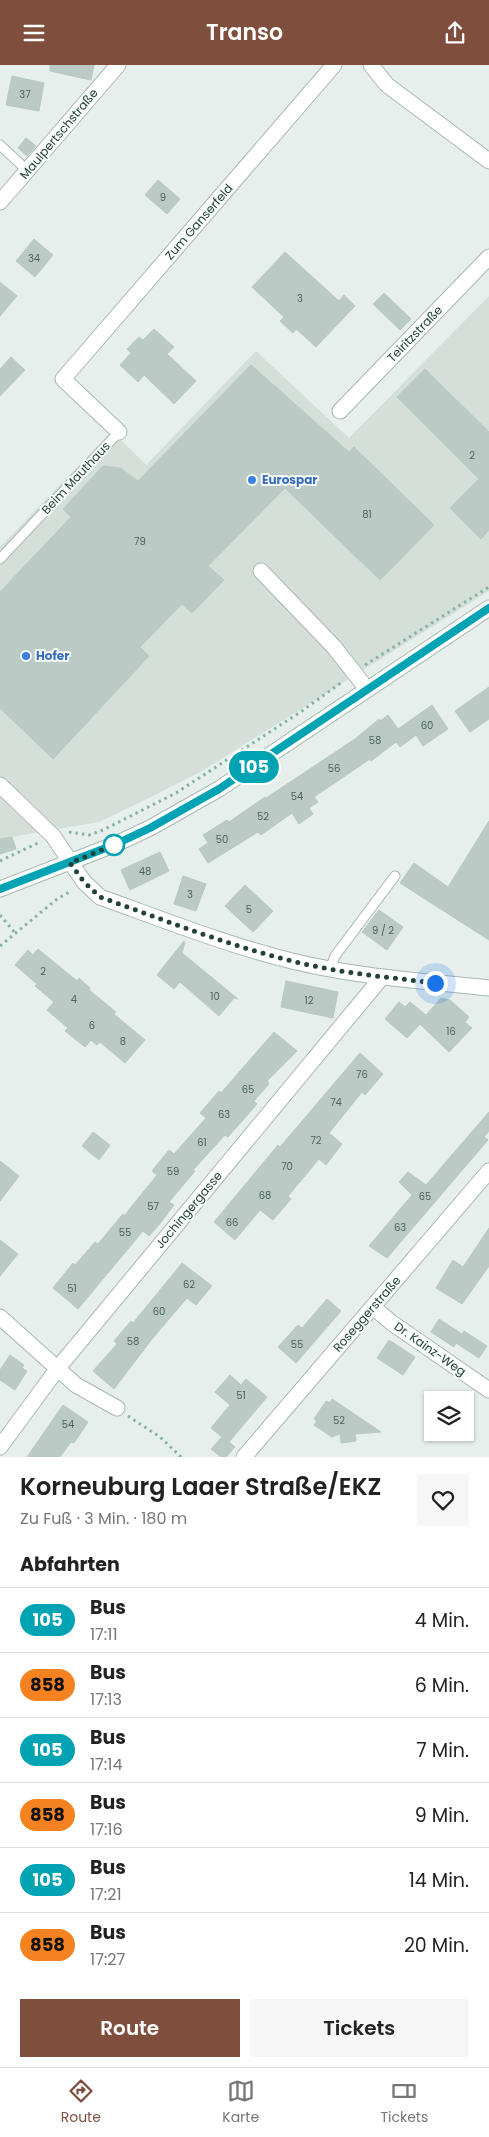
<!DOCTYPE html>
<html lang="de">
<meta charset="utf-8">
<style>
:root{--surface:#fff;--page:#f6f6f6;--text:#222;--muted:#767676;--line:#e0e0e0;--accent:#804e3d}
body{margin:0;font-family:Poppins,sans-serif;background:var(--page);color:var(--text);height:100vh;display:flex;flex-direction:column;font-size:19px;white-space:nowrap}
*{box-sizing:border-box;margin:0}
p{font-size:16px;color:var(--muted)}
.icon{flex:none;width:28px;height:28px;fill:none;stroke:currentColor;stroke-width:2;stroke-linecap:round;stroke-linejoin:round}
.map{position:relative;height:1392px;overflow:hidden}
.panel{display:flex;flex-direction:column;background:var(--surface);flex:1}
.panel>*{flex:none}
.badge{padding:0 10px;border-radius:16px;font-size:18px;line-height:32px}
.buttons{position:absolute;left:424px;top:1326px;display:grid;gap:10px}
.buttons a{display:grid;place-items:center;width:50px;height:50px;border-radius:0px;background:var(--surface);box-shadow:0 1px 4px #0004;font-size:25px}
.you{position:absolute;width:25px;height:25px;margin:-12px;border:4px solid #fff;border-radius:50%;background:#1a73e8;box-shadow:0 0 0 8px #1a73e833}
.map>.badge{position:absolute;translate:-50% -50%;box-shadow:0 0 0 2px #fff}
h2{padding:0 20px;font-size:19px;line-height:45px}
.round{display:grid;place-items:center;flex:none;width:52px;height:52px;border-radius:0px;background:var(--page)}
.head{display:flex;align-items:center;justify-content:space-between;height:85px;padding:0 20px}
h1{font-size:24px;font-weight:600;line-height:38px}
.button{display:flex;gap:10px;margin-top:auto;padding:10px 20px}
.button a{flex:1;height:58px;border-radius:0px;background:var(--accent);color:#fff;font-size:20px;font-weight:600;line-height:58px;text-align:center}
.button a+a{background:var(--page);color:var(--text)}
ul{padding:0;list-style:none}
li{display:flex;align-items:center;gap:15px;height:65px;padding:0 20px;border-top:1px solid var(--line)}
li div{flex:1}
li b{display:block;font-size:19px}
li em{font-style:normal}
li .badge{min-width:55px;font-weight:700;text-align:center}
header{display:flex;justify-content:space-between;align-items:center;height:65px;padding:0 20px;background:var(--accent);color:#fff;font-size:22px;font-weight:600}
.tabs{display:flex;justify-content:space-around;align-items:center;height:70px;border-top:1px solid var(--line);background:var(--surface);font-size:14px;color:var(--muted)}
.tabs a{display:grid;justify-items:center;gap:2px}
.tabs .active{color:var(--accent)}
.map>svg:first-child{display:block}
.built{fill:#d4dfda}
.building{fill:#bbcac4;stroke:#b8c9c2}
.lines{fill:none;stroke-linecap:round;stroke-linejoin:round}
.service-casing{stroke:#a8b8b2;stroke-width:11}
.minor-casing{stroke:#a8b8b2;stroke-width:17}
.tertiary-casing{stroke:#a8b8b2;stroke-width:17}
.path{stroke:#86b3a5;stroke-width:3;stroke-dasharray:2.5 4;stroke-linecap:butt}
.service{stroke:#fff;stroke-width:9}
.minor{stroke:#fff;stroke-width:15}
.tertiary{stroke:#fff;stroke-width:15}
.line-casing{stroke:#fff;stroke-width:11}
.line{stroke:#00a3b4;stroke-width:8}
.walk{stroke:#24423a;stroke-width:5;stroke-dasharray:0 9}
.shop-dot{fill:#3f7fe0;stroke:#f7fbf9;stroke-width:2}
.stop-dot{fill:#fff;stroke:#00a3b4;stroke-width:2.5}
.labels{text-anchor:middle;stroke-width:4;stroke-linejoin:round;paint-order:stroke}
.number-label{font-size:10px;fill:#4a645c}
.street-label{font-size:12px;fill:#24423a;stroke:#f7fbf9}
.shop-label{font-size:12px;font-weight:bold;fill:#366cbe;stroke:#f7fbf9;text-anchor:start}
</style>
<header><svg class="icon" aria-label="menu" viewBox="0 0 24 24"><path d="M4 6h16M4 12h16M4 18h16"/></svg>Transo<svg class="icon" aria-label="share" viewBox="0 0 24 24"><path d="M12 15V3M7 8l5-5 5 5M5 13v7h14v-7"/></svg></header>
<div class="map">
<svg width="489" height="1392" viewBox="0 0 489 1392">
<rect width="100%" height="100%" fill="#e6efeb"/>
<!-- built -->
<path class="built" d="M489 231V526L202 706 149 733 99 757 0 774V482L112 366 146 400 256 286 349 373Z"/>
<!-- building -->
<path class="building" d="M50 0H94L91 15 50 6Z
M12 11 44 18 39 46 6 40Z
M26 73 36 81 27 91 18 83Z
M158 115 180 134 167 149 145 130Z
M34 174 53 190 35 212 16 196Z
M285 187 339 236 344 230 355 241 316 282 296 264 293 268 280 256 284 252 252 222Z
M0 217 17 231 0 251Z
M384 228 411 254 400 265 373 239Z
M154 264 174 282 167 289 196 316 174 339 144 310 138 317 120 300 131 288 127 284 139 272 143 275Z
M11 292 25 305 0 331V304Z
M251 300 349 387 354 382 434 460 380 515 285 423 208 501 224 515 192 548 182 539 140 582 149 591 53 694 0 643V527L71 452 63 444 103 401 120 403 138 416Z
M425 304 489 367V465L481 474 450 443 479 414 397 332Z
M489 622V654L470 667 455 646Z
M432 640 448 664 423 681 416 670 400 682 396 677 371 696 370 694 314 732 318 737 309 743 313 749 299 759 292 748 261 770 258 767 208 798 199 784 208 778 203 770 227 755 229 757 265 732 266 733 355 674 379 654 380 656 388 650 398 664Z
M489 756V875L400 818 414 798 448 822Z
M12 772 16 784 0 789V774Z
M160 787 169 806 130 825 121 805Z
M183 811 206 819 196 846 174 839Z
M245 820 273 846 253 867 225 841Z
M379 845 403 862 387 885 362 867Z
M184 876 185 877 182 888 238 934 234 933 219 951 180 917 174 924 157 910Z
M38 884 77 916 79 913 90 923 89 925 116 947 114 949 145 975 125 998 100 977 97 980 91 975 85 982 65 966 68 963 47 945 54 937 35 921 37 919 15 900 28 885 33 890Z
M286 916 338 927 333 953 281 942Z
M441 933 450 935 469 952 465 957 472 963 449 987 420 959 407 973 385 954 399 937 405 942 410 937 426 950Z
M274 967 297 986 267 1016 269 1019 254 1036 257 1039 228 1072 225 1070 193 1105 195 1106 169 1137 174 1140 158 1161 149 1171 143 1166 78 1244 53 1223 73 1198 75 1200 95 1177 98 1179 123 1149 124 1151 157 1110 152 1106 169 1085 174 1089 206 1053 200 1048 219 1026 221 1028Z
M360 988 383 1009 365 1030 362 1027 329 1068 342 1079 326 1100 319 1094 288 1131 291 1134 273 1155 260 1145 235 1175 214 1157 278 1080 280 1082Z
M489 1047V1066L484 1072 488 1075 387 1193 369 1181 412 1130 399 1117 408 1107 426 1120Z
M93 1067 110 1080 99 1095 82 1081Z
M0 1096 19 1111 0 1136Z
M489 1163V1201L462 1239 436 1223 453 1195 463 1202Z
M0 1175 18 1189 0 1211Z
M182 1198 212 1221 196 1240 187 1233 152 1274 114 1324 93 1306 117 1279 114 1276 131 1256 133 1258Z
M327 1234 341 1246 296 1298 278 1282 298 1260 302 1263Z
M439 1254 462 1269 464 1266 487 1281 479 1293 456 1278 454 1282 431 1267Z
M389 1275 415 1292 403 1310 377 1293Z
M10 1290 24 1300 22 1303 27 1306 15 1325 0 1315V1305Z
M230 1310 241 1320 246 1314 267 1332 229 1377 235 1382 226 1392H221L211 1384 222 1372 211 1363 230 1340 215 1327Z
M332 1334 381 1367 355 1369 356 1376 341 1378 340 1369 332 1372 314 1360 317 1356 314 1354 326 1336 330 1338Z
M63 1340 88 1357 74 1378 71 1377 60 1392H27Z"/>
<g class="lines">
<!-- service casing -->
<g class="service-casing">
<path id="service" d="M0 80 28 106
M0 494 119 367
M330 904 335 891 395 811"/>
</g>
<!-- minor casing -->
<g class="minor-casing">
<path id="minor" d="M371 0 387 20 489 96
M0 137 118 0
M340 346 489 192
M119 367 63 314 334 0
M261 506 334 582 367 624
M0 720 53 771 84 817 100 832C164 855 227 880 292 896 357 912 423 916 489 923
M373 1242 392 1258 489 1325
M0 1252 76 1320 117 1343
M0 1382 58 1303 382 912
M244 1392 489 1106"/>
</g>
<!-- tertiary casing -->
<g class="tertiary-casing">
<path id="tertiary" d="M0 824 116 779 150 763 219 724 489 543"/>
</g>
<!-- path -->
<path class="path" d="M365 600 489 522
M69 767 89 770 103 765 176 728 302 646 342 617
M0 796 38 778
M0 850 16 869
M0 881 57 834 71 826
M128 1351 160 1372 181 1392"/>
<!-- service -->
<use href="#service" class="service"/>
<!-- minor -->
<use href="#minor" class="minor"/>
<!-- tertiary -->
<use href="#tertiary" class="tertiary"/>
</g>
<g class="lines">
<!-- line casing -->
<g class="line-casing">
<path id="line" d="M0 824 116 779 150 763 219 724 489 543"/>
</g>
<!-- line -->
<use href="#line" class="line"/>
<!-- walk -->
<path class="walk" d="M114 780 116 779 70 798 84 817 100 832C164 855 227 880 292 896 339 908 387 912 435 918"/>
</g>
<!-- markers -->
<g class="shop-dot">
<circle cx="252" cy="415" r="5"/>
<circle cx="26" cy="591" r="5"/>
</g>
<circle class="stop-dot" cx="114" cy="780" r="10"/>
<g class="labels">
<!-- number labels -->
<g class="number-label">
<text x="25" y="33">37</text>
<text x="163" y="136">9</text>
<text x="34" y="197">34</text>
<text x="300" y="237">3</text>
<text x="472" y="394">2</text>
<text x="367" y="453">81</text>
<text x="140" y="480">79</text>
<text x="427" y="664">60</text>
<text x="375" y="679">58</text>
<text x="334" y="707">56</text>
<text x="297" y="735">54</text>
<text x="263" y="755">52</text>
<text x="222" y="778">50</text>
<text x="145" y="810">48</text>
<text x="190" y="833">3</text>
<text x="249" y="848">5</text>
<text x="383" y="869">9 / 2</text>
<text x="43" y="910">2</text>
<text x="215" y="935">10</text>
<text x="74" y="938">4</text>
<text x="309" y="939">12</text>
<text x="92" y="964">6</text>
<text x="451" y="970">16</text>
<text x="123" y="980">8</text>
<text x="362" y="1013">76</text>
<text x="248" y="1028">65</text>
<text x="336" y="1041">74</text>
<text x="224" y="1053">63</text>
<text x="316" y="1079">72</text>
<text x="202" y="1081">61</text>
<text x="287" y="1105">70</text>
<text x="173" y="1110">59</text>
<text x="265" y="1134">68</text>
<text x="425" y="1135">65</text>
<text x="153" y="1145">57</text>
<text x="232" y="1161">66</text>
<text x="400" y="1166">63</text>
<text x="125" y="1171">55</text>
<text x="189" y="1223">62</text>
<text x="72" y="1227">51</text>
<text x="159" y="1250">60</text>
<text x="133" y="1280">58</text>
<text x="297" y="1283">55</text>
<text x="241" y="1334">51</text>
<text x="339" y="1359">52</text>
<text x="68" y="1363">54</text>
</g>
<!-- street labels -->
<g class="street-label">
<text transform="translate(59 69) rotate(-50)" y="4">Maulpertschstraße</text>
<text transform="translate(199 157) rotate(-49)" y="4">Zum Ganserfeld</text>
<text transform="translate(415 269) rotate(-46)" y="4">Teiritzstraße</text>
<text transform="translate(76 413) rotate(-47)" y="4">Beim Mauthaus</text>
<text transform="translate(189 1145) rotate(-50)" y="4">Jochingergasse</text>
<text transform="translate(367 1249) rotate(-49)" y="4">Roseggerstraße</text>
<text transform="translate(430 1284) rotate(35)" y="4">Dr. Kainz-Weg</text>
</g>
<!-- shop labels -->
<g class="shop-label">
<text x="262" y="419">Eurospar</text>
<text x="36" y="595">Hofer</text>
</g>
</g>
</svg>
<div class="buttons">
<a><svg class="icon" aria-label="layers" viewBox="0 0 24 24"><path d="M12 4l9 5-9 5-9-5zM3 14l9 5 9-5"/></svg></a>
</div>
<div class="you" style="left:435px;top:918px"></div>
<b class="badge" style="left:254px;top:702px;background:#00a3b4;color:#fff">105</b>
</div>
<section class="panel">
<div class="head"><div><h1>Korneuburg Laaer Straße/EKZ</h1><p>Zu Fuß · 3 Min. · 180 m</p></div><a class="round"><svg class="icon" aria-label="heart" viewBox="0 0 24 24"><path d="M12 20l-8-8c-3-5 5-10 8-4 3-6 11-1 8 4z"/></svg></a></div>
<h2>Abfahrten</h2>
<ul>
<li><span class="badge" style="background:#00a3b4;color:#fff">105</span><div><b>Bus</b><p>17:11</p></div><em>4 Min.</em></li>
<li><span class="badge" style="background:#f58220;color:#111">858</span><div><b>Bus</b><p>17:13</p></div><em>6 Min.</em></li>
<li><span class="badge" style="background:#00a3b4;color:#fff">105</span><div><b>Bus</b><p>17:14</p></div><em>7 Min.</em></li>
<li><span class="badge" style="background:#f58220;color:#111">858</span><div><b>Bus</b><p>17:16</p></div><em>9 Min.</em></li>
<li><span class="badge" style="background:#00a3b4;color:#fff">105</span><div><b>Bus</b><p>17:21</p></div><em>14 Min.</em></li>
<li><span class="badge" style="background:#f58220;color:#111">858</span><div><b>Bus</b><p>17:27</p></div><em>20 Min.</em></li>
</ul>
<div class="button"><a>Route</a><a>Tickets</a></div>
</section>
<nav class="tabs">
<a class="active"><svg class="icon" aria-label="directions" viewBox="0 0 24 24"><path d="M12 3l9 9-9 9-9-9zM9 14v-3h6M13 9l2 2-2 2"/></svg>Route</a>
<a><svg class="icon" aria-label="map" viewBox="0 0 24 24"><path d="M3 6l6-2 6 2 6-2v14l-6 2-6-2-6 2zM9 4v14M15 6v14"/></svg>Karte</a>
<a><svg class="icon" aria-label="tickets" viewBox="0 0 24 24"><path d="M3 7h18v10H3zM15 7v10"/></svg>Tickets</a>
</nav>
